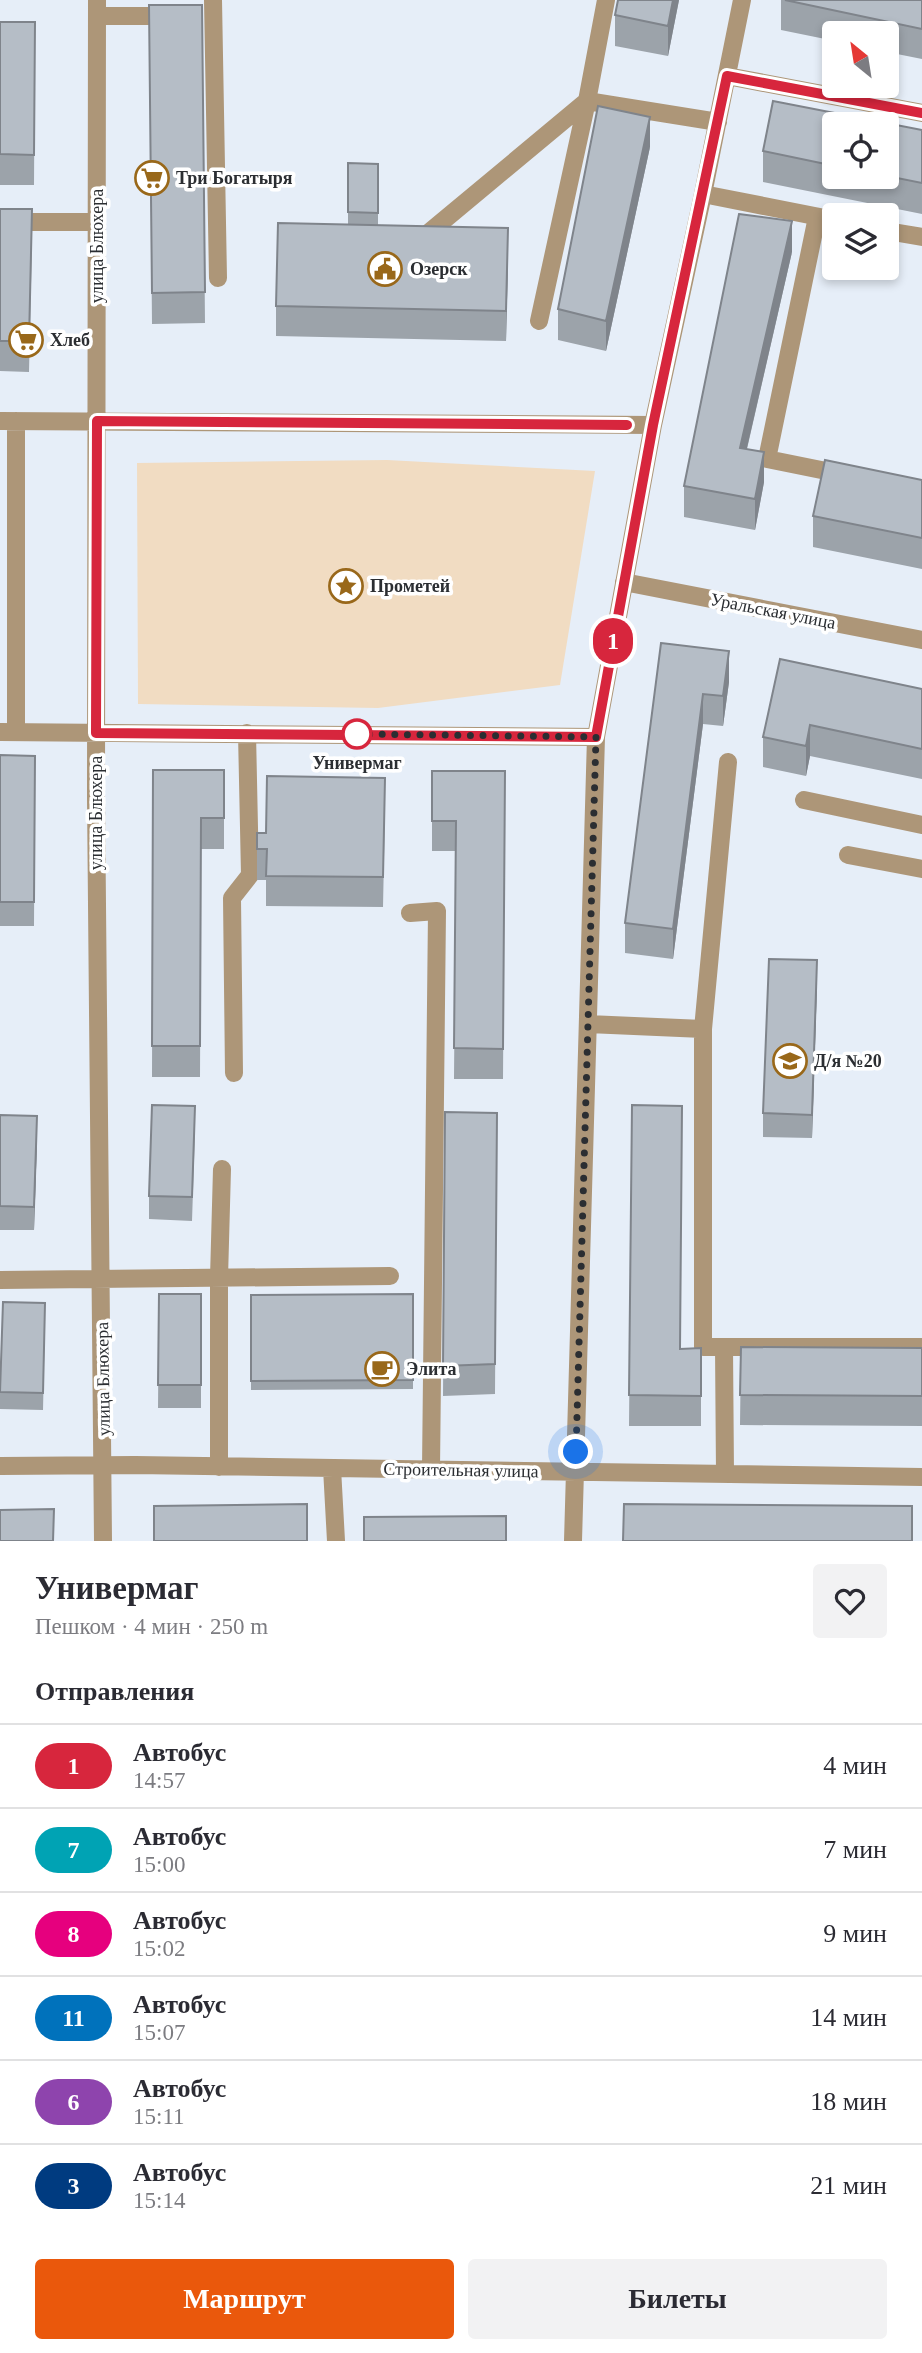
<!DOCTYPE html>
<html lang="ru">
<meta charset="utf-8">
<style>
:root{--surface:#fff;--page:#f2f2f3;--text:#2b2b33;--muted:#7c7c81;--line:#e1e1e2;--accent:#ea580c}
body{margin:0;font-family:Georgia,serif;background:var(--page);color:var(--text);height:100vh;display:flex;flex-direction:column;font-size:26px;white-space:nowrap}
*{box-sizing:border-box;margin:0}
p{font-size:23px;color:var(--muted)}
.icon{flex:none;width:38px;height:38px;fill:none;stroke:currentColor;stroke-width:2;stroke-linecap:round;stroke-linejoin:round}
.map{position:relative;height:1541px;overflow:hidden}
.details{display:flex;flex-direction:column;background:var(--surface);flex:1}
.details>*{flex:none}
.badge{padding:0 14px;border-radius:23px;font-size:24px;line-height:46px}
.needle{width:46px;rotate:330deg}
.tools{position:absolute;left:822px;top:21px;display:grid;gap:14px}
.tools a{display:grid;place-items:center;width:77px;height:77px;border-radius:7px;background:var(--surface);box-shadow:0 4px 10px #0003;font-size:35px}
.you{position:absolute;width:35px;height:35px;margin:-18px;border:5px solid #fff;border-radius:50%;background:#1a73e8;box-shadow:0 0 0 10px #1a73e833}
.map>.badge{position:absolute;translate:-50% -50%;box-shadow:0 0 0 4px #fff}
h2{padding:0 35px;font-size:26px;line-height:63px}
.round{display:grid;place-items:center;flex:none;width:74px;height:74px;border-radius:7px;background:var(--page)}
.headline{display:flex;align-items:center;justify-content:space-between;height:119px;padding:0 35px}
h1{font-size:33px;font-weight:800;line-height:52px}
.button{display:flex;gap:14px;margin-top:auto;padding:14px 35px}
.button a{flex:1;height:80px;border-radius:7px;background:var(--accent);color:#fff;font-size:28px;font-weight:800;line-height:80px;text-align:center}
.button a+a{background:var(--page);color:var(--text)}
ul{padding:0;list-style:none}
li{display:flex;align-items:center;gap:21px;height:84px;padding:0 35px;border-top:2px solid var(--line)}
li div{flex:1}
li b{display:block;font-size:26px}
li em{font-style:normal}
li .badge{min-width:77px;font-weight:700;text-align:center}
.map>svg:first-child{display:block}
.green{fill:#f1dcc2}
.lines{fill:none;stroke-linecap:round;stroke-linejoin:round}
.minor{stroke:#ad9678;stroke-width:18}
.wall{fill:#9ca3aa;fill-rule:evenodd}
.shaded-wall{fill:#7f848b}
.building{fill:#b5bdc6;stroke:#7f848b;stroke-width:2}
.line-casing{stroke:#fff;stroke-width:16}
.line{stroke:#d7263d;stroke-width:10}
.walk{stroke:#2b2e32;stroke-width:7;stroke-dasharray:0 12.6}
.stop-dot{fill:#fff;stroke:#d7263d;stroke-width:3.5}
.labels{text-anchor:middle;stroke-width:7;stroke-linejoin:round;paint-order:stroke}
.poi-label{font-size:18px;font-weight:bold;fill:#2b2e32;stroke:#fff;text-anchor:start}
.street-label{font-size:18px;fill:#2b2e32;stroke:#fff}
.stop-label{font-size:18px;font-weight:bold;fill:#2b2e32;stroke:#fff}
</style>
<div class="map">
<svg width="922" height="1541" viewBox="0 0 922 1541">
<rect width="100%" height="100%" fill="#e6eef8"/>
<!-- green -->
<path class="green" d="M387 460 595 471 560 685 378 708 138 704 137 463Z"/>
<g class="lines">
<!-- minor -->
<path class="minor" d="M97 0 96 798 103 1541
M213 0 218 278
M97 16H171
M727 76 922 113
M703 194 835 220
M817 217 767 459 846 475
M0 222H97
M887 231 922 237
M420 240 587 101 718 122
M539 321 587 101 606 0
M0 421 653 425
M16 421V732
M624 582 922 640
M0 732 596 737
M728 762 703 1029V1347H922
M804 800 922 825
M848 855 922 869
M410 913 437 911 431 1469
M588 1024 703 1029
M234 1073 232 898 250 875 247 733
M0 1280 390 1276
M724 1347 725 1474
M0 1466 135 1465 922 1477
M219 1467V1278L222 1169
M332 1468 336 1541
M573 1541 596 737 653 425 703 194 742 0"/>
</g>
<!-- wall -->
<path class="wall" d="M679 0 668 56 615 46V15Z
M781 0H922V59L887 52V33H835V41L781 30Z
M149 5H202L205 323 152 324Z
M0 22H35L34 185H0Z
M773 101 922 130V214L763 182V151ZM835 124H887V177H835Z
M650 147 606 351 558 340V309Z
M348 163 378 164V225L508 259 506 341 276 336V306L348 225Z
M0 209 32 240 29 372 0 371Z
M792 252 747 449 764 482 755 530 684 517V486Z
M922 480V569L813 547V516Z
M661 643 729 682 723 726 703 724 673 959 625 953V923Z
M922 689V779L810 756 806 776 763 767V737Z
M0 755 35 756 34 926H0Z
M153 770H224V849H201L200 1077H152Z
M432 771H505L503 1079H454L456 851H432Z
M385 808 383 907 266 906V880H257V849L266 833Z
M817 984 812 1138 763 1137V1113Z
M632 1105 680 1349 701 1348V1426H629Z
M445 1112 497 1113 495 1394 443 1396Z
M0 1115 37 1140 34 1230H0Z
M195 1130 192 1221 149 1219V1196Z
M159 1294H201V1408H158Z
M413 1294V1389L251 1390V1295Z
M45 1319 43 1410 0 1409V1385Z
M741 1347 922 1348V1426L740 1425Z"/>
<!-- shaded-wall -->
<path class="shaded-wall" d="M673 0H679L668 56V26Z
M650 117V147L606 351V321Z
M792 221V252L740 478V448Z
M508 228V259L506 341V311Z
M764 452V482L755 530V499Z
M729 651V682L723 726V696Z
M703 694V724L673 959V929Z
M810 725V756L806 776V746Z
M817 960V984L812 1138V1115Z
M37 1116V1140L34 1230V1207Z"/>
<!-- building -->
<path class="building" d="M618 0H673L668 26 615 15Z
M785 0H922V29Z
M149 5H202L205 292 152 293Z
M0 22H35L34 155 0 154Z
M773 101 922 130V183L887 176V124H835V166L763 151Z
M598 106 650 117 606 321 558 309Z
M348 163 378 164V213L348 212Z
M0 209H32L29 341H0Z
M739 214 792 221 740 448 764 452 755 499 684 486Z
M278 223 508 228 506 311 276 306Z
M825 460 922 480V538L813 516Z
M661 643 729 651 723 696 703 694 673 929 625 923Z
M780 659 922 689V749L810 725 806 746 763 737Z
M0 755 35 756 34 902H0Z
M153 770H224V818H201L200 1046H152Z
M432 771H505L503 1049 454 1048 456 821H432Z
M267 776 385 778 383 877 266 876 267 849H257V833H266Z
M769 959 817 960 812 1115 763 1113Z
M152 1105 195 1106 192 1197 149 1196Z
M632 1105 682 1106 680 1349 701 1348V1396L629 1395Z
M445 1112 497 1113 495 1364 443 1366Z
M0 1115 37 1116 34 1207 0 1206Z
M159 1294H201V1385H158Z
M413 1294V1380L251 1381V1295Z
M3 1302 45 1303 43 1393 0 1392Z
M741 1347 922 1348V1396L740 1395Z
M307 1504V1541H154V1506Z
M624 1504 912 1506V1541H623Z
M54 1509 53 1541H0V1510Z
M506 1516V1541H364V1517Z"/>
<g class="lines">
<!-- line casing -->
<g class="line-casing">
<path id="line" d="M627 425 97 421 96 733 596 737 653 425 727 76 922 113"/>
</g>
<!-- line -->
<use href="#line" class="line"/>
<!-- walk -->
<path class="walk" d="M357 734 596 737 576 1452"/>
</g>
<!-- icons -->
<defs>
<g id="supermarket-ring" transform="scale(1.75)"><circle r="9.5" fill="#fff" stroke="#99681a" stroke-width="1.5"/><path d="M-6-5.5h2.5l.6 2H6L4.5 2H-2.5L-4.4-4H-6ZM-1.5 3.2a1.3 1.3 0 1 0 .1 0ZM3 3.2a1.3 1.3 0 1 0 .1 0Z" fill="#99681a"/></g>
<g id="civic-ring" transform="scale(1.75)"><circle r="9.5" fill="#fff" stroke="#99681a" stroke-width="1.5"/><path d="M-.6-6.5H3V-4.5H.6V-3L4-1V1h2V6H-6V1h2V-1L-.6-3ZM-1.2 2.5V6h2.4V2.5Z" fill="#99681a"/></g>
<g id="sight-ring" transform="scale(1.75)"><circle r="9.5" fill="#fff" stroke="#99681a" stroke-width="1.5"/><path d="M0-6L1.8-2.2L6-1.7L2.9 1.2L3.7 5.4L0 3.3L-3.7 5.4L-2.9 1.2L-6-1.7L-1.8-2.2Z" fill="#99681a"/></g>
<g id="school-ring" transform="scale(1.75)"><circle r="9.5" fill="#fff" stroke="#99681a" stroke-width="1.5"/><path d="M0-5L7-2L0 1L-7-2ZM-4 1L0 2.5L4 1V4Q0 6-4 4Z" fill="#99681a"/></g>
<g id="cafe-ring" transform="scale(1.75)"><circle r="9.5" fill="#fff" stroke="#99681a" stroke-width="1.5"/><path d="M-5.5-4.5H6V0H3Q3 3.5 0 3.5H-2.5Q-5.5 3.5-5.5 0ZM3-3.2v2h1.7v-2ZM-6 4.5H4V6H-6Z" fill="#99681a"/></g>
</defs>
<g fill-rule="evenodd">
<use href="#supermarket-ring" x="152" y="178"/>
<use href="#civic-ring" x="385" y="269"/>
<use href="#supermarket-ring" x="26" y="340"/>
<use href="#sight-ring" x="346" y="586"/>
<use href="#school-ring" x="790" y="1061"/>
<use href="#cafe-ring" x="382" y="1369"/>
</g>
<!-- markers -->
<circle class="stop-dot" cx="357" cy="734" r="14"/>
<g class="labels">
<!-- poi labels -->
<g class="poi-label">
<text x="176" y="184">Три Богатыря</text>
<text x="410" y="275">Озерск</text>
<text x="50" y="346">Хлеб</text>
<text x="370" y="592">Прометей</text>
<text x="814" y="1067">Д/я №20</text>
<text x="406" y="1375">Элита</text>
</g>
<!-- street labels -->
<g class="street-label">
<text transform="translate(97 246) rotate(-90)" y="6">улица Блюхера</text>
<text transform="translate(773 611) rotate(11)" y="6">Уральская улица</text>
<text transform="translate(96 813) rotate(-90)" y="6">улица Блюхера</text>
<text transform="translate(103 1379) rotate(-91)" y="6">улица Блюхера</text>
<text transform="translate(461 1470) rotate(1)" y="6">Строительная улица</text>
</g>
<!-- stop labels -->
<g class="stop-label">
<text x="357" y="769">Универмаг</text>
</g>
</g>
</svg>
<div class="tools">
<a><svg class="needle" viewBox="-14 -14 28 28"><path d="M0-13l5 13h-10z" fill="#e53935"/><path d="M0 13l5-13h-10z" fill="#7c7c81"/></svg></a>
<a><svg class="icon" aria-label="locate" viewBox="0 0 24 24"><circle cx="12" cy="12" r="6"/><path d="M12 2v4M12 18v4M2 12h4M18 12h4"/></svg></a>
<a><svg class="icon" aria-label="layers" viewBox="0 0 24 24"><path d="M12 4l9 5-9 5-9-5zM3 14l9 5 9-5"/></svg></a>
</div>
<div class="you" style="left:576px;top:1452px"></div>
<b class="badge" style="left:613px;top:641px;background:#d7263d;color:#fff">1</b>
</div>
<section class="details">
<div class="headline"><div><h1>Универмаг</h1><p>Пешком · 4 мин · 250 m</p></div><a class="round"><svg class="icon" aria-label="heart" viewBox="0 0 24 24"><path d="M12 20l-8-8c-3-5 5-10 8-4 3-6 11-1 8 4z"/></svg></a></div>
<h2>Отправления</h2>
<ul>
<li><span class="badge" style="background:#d7263d;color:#fff">1</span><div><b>Автобус</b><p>14:57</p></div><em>4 мин</em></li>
<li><span class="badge" style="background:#00a3b4;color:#fff">7</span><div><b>Автобус</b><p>15:00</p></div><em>7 мин</em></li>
<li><span class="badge" style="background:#e6007e;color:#fff">8</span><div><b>Автобус</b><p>15:02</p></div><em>9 мин</em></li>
<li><span class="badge" style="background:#0072bc;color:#fff">11</span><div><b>Автобус</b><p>15:07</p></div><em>14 мин</em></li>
<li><span class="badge" style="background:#8e44ad;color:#fff">6</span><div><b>Автобус</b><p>15:11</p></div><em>18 мин</em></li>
<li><span class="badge" style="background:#003b80;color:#fff">3</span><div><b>Автобус</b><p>15:14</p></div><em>21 мин</em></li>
</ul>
<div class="button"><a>Маршрут</a><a>Билеты</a></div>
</section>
